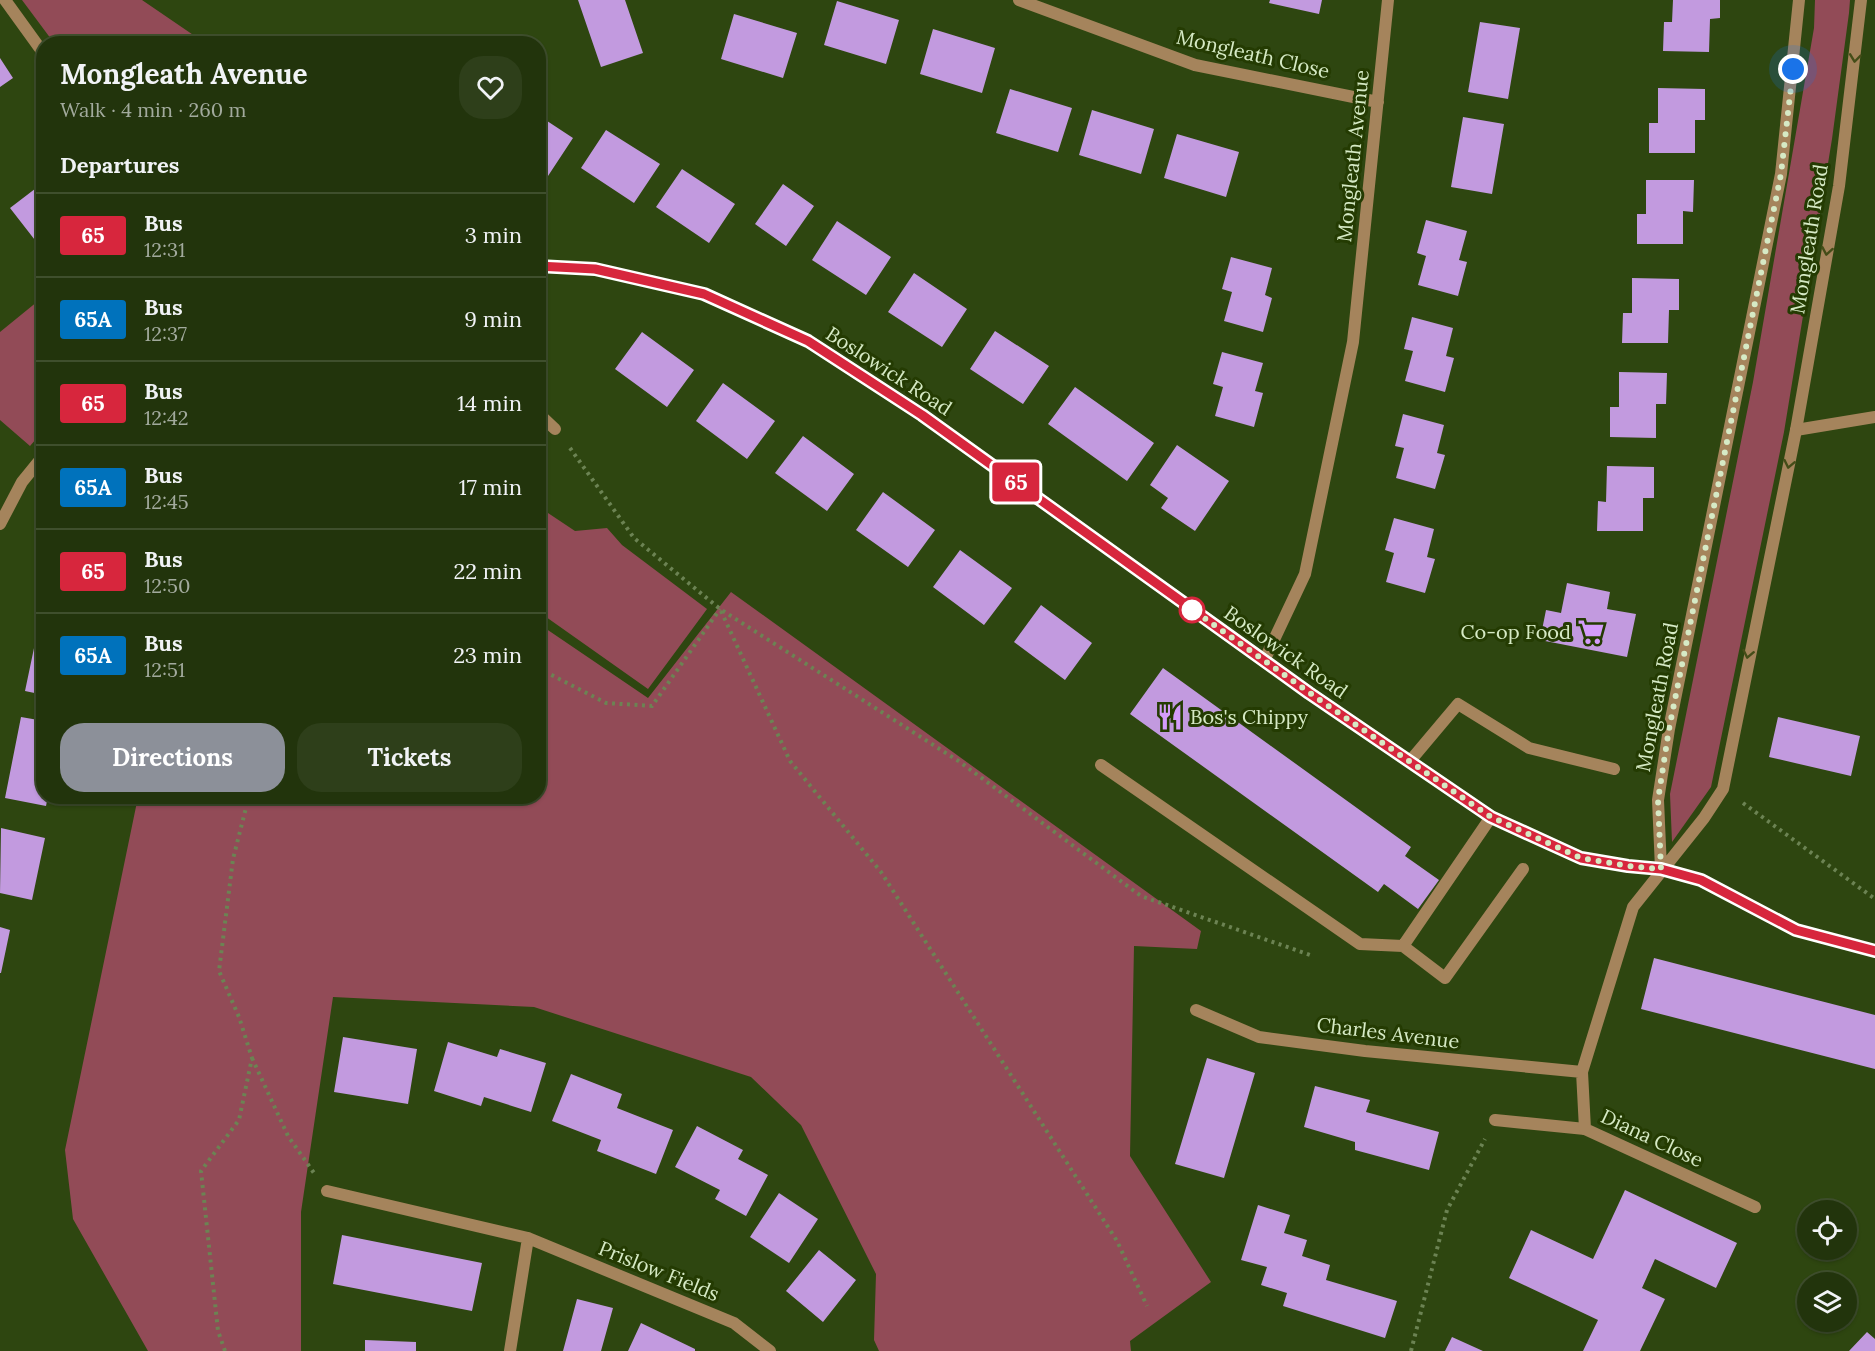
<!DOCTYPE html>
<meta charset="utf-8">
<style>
:root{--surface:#22340c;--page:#2e3f1a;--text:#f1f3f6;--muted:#a2aa9d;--line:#3f4f2d;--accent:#8c9099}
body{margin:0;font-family:Lora,serif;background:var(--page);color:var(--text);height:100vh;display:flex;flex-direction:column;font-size:22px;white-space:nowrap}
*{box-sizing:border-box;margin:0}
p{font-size:20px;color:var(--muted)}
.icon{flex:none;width:33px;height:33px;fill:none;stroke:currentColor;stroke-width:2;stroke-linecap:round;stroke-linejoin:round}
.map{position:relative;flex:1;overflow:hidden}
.drawer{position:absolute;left:36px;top:36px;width:510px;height:768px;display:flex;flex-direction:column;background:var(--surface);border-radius:24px;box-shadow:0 2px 4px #0004,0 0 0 2px var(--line)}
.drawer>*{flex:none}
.badge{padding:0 12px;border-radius:4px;font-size:21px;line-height:39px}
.controls{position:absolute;left:1797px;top:1200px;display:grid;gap:12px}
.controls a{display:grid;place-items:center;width:60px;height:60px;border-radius:50%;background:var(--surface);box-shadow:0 2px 4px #0004,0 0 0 2px var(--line);font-size:30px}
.you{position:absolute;width:30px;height:30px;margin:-15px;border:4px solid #fff;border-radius:50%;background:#1a73e8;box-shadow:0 0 0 9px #1a73e833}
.map>.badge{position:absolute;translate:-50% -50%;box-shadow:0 0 0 3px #fff}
h2{padding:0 24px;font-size:22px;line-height:54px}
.round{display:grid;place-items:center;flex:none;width:63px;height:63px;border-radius:24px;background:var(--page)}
.overview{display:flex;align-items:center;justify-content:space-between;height:102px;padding:0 24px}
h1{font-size:28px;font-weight:700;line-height:45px}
.primary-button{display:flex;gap:12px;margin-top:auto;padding:12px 24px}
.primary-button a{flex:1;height:69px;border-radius:24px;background:var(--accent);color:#fff;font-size:24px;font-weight:700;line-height:69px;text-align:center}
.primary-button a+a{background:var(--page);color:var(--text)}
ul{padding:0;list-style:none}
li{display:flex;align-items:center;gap:18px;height:84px;padding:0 24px;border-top:2px solid var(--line)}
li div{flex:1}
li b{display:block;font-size:22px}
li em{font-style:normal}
li .badge{min-width:66px;font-weight:700;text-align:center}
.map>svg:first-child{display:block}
.green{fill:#924b57}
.building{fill:#c29adf}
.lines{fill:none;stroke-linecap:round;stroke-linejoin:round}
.path{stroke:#6c8353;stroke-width:4;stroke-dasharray:3 4.5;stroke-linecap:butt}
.service{stroke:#a5845c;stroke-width:12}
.minor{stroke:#a5845c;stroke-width:12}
.tertiary{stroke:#a5845c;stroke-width:12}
.oneway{stroke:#444d18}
.line-casing{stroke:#fff;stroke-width:14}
.line{stroke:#d7263d;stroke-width:9}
.walk{stroke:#d6eac5;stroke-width:6;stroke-dasharray:0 10.8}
.stop-dot{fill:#fff;stroke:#d7263d;stroke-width:3}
.labels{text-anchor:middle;stroke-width:6;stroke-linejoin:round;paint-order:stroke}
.street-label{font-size:20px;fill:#d6eac5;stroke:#243b02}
.poi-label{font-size:20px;fill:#d6eac5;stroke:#243b02;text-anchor:end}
</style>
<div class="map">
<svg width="1875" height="1351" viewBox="0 0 1875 1351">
<rect width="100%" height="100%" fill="#2e4610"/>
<!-- green -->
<path class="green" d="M22 0H142L205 43H54Z
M1815 0H1850L1849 13 1832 139 1784 432 1711 787 1672 842 1670 794 1753 382 1814 28Z
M43 297V431L30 446 0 420V332Z
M539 507 575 531 607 528 622 545 707 609 648 689 539 612Z
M731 592 1201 931 1197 949 1134 946 1130 1156 1211 1282 1130 1341 1131 1351H879L874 1340 876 1274 801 1125 751 1077 534 1007 333 997 301 1212V1351H148L73 1219 65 1150 138 797 538 796 539 624 648 698Z"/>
<!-- building -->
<path class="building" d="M578 0H625L643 53 601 67Z
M1270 0H1322L1319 14 1269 3Z
M1673 0H1720V18L1710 19 1709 52 1663 51 1664 22H1672Z
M837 1 899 20 886 64 824 45Z
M734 14 797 33 783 78 721 59Z
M1480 22 1520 28 1508 99 1468 92Z
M933 29 995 48 982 93 920 74Z
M0 58 13 78 0 87Z
M1658 88 1705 89V120H1695V153H1649V123H1658Z
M1010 89 1072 108 1058 152 996 133Z
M1092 110 1154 129 1141 174 1079 155Z
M538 115 573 138 548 176 538 170Z
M1463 117 1504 124 1492 194 1451 187Z
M606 130 660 164 634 203 581 168Z
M1177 134 1239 152 1226 197 1164 178Z
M44 167V182L36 172Z
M682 169 735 204 709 243 656 207Z
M1646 180H1694L1693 212 1683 211V244H1637V214H1646Z
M44 182V240L38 244 10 208Z
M783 184 814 206 786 246 755 224Z
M1426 220 1467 231 1459 260 1467 262 1458 296 1418 285 1426 256 1417 253Z
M837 221 891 257 866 295 812 260Z
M1231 257 1272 268 1265 295 1272 298 1263 332 1224 321 1232 292 1222 289Z
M914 273 967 309 942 347 888 312Z
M1632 278 1679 279V310H1669L1668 343H1622L1623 313H1632Z
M1412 317 1453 328 1446 356 1454 358 1445 392 1405 381 1413 351 1404 349Z
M995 331 1049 366 1023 404 970 369Z
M642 332 694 370 667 407 615 369Z
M1222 352 1263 363 1255 391 1263 393 1254 427 1215 416 1223 387 1213 384Z
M1619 372 1667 373 1666 404H1656V438L1610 437V407H1619Z
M723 383 775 421 747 459 696 421Z
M1075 387 1154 443 1127 481 1048 424Z
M1403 414 1444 425 1437 453 1445 455 1435 489 1396 478 1404 448 1395 446Z
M803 436 854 474 827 511 775 473Z
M1177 445 1229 481 1195 531 1161 508 1168 498 1150 485Z
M1607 466 1654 467V498H1643V531H1597L1598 501 1606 502Z
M883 492 935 530 908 567 856 530Z
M1394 518 1434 529 1427 557 1435 559 1425 593 1386 582 1394 553 1385 550Z
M960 550 1012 588 984 625 933 587Z
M1567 583 1610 592 1607 609 1636 614 1627 657 1540 640 1546 610 1561 613Z
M1041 605 1092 643 1065 680 1014 642Z
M38 629 44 630V695L25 691Z
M1163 668 1411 847 1405 856 1439 880 1418 909 1384 884 1378 892 1130 714Z
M21 717 44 721V796H48L46 806 5 798Z
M1778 717 1860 736 1851 776 1769 757Z
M1 828 45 838 32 900 0 893Z
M0 927 10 930 1 973H0Z
M1654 958 1875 1015V1069L1641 1009Z
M343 1037 417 1049 408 1104 334 1092Z
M448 1042 497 1057 500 1049 546 1063 531 1112 484 1097 481 1106 434 1091Z
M1207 1058 1255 1073 1224 1178 1175 1164Z
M571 1074 622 1094 617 1108 673 1130 656 1174 597 1151 601 1140 552 1121Z
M1315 1086 1370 1100 1366 1112 1439 1132 1429 1170 1355 1150V1142L1304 1127Z
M697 1126 743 1150 738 1159 768 1175 746 1216 715 1199 720 1190 675 1167Z
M1625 1190 1737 1243 1716 1288 1655 1259 1642 1288 1665 1299 1640 1351H1583L1598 1320 1509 1278 1531 1230 1593 1259Z
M779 1193 818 1219 789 1263 750 1237Z
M1258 1205 1290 1215 1284 1233 1307 1240 1302 1256 1330 1265 1326 1280 1397 1301 1385 1338 1283 1306 1287 1293 1261 1285 1267 1267 1241 1260Z
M342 1235 482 1263 472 1311 333 1284Z
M819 1250 856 1280 823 1322 786 1291Z
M577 1299 613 1308 601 1351H563Z
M641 1323 695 1349V1351H628Z
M1867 1332 1875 1339V1351H1849Z
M1452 1337 1483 1351H1445Z
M365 1340 416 1342V1351H365Z"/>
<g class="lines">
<!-- path -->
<path class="path" d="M570 448 634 538 720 609 960 762 1141 896 1313 956
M721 611 790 761 881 872 1117 1241 1147 1306
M538 668 606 703 652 706 720 609
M1743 803 1875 899
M252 1058 288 1136 314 1173
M225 1351 218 1331 201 1171 239 1120 252 1058 239 1017 219 971 233 859 249 796
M1411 1351 1447 1210 1485 1139"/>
<!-- service -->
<path class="service" d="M538 413 555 429
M1796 430 1875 417
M1410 761 1458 704 1529 748 1614 769
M1101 765 1360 944 1403 946 1491 817
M1403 946 1445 978 1523 869
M1495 1120 1585 1129"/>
<!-- minor -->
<path class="minor" d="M5 0 44 54
M1019 0 1195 65 1378 102
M1264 661 1305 574 1353 342 1388 0
M1661 869 1658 800 1669 729 1781 174 1799 0
M1196 1010 1259 1037 1365 1051 1582 1072
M327 1191 528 1238 734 1323 770 1351
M1755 1207 1585 1129 1582 1072 1633 907 1704 818 1723 789 1796 430 1839 186 1861 0
M510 1351 528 1238"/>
<!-- tertiary -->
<path class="tertiary" d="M538 266 595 269 704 294 808 341 922 415 1324 703 1491 817 1581 858 1628 866 1661 869 1701 880 1795 930 1875 951
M0 524 22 482 44 455"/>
</g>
<!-- one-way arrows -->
<defs><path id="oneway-chevron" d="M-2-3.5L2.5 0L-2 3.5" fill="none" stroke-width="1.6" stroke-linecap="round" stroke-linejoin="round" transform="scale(1.5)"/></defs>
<g class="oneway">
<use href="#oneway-chevron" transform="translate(1855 58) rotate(97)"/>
<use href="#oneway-chevron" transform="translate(1827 251) rotate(100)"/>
<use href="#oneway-chevron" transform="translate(1789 464) rotate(102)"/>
<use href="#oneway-chevron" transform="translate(1748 654) rotate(102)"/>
</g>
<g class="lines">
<!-- line casing -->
<g class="line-casing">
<path id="line" d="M538 266 595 269 704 294 808 341 922 415 1309 693 1491 817 1581 858 1628 866 1661 869 1701 880 1796 930 1875 951"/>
</g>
<!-- line -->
<use href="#line" class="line"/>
<!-- walk -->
<path class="walk" d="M1192 610 1190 608 1324 703 1491 817 1581 858 1628 866 1661 869 1658 800 1669 729 1781 174 1793 69"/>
</g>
<!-- icons -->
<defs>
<g id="supermarket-bare" transform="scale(2.07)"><path d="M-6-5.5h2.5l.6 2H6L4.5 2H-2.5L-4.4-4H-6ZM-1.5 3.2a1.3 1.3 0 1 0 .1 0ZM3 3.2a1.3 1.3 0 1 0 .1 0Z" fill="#d49cfb" stroke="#243b02" stroke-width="2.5" paint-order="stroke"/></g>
<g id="restaurant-bare" transform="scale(2.07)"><path d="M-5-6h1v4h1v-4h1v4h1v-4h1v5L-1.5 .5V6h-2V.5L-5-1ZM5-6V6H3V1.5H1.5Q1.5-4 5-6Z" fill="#d49cfb" stroke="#243b02" stroke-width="2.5" paint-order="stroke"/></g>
</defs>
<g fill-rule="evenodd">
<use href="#supermarket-bare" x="1591" y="632"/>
<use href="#restaurant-bare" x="1170" y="717"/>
</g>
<!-- markers -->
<circle class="stop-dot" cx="1192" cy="610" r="12"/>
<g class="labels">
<!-- street labels -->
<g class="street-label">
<text transform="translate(1253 54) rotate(13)" y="7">Mongleath Close</text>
<text transform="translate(1353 156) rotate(-84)" y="7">Mongleath Avenue</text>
<text transform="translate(1809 239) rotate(-81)" y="7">Mongleath Road</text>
<text transform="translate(889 371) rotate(33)" y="7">Boslowick Road</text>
<text transform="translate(1286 652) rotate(35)" y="7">Boslowick Road</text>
<text transform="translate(1657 697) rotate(-79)" y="7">Mongleath Road</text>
<text transform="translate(1388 1033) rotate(7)" y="7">Charles Avenue</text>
<text transform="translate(1652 1138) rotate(25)" y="7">Diana Close</text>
<text transform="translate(659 1271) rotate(22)" y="7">Prislow Fields</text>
</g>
<!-- poi labels -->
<g class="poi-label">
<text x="1571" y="639">Co-op Food</text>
<text x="1190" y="724" text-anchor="start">Bos's Chippy</text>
</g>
</g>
</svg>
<div class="controls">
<a><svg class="icon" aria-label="locate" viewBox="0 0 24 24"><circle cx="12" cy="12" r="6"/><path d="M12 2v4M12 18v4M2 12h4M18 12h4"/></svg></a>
<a><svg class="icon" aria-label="layers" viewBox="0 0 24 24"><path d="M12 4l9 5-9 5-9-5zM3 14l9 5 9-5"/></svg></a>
</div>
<div class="you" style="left:1793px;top:69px"></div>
<b class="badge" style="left:1016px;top:482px;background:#d7263d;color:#fff">65</b>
<section class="drawer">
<div class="overview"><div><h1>Mongleath Avenue</h1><p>Walk · 4 min · 260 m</p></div><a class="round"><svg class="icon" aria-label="heart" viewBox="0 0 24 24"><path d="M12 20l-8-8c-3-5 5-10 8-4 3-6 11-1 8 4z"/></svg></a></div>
<h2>Departures</h2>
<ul>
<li><span class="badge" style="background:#d7263d;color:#fff">65</span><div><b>Bus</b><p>12:31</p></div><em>3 min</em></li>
<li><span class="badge" style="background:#0072bc;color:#fff">65A</span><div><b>Bus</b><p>12:37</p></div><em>9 min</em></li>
<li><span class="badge" style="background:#d7263d;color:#fff">65</span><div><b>Bus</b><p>12:42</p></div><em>14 min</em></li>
<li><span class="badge" style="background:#0072bc;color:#fff">65A</span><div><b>Bus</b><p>12:45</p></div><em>17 min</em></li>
<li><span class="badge" style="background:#d7263d;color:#fff">65</span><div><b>Bus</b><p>12:50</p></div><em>22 min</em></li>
<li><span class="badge" style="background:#0072bc;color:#fff">65A</span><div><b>Bus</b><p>12:51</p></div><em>23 min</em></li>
</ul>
<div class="primary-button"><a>Directions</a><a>Tickets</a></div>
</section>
</div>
